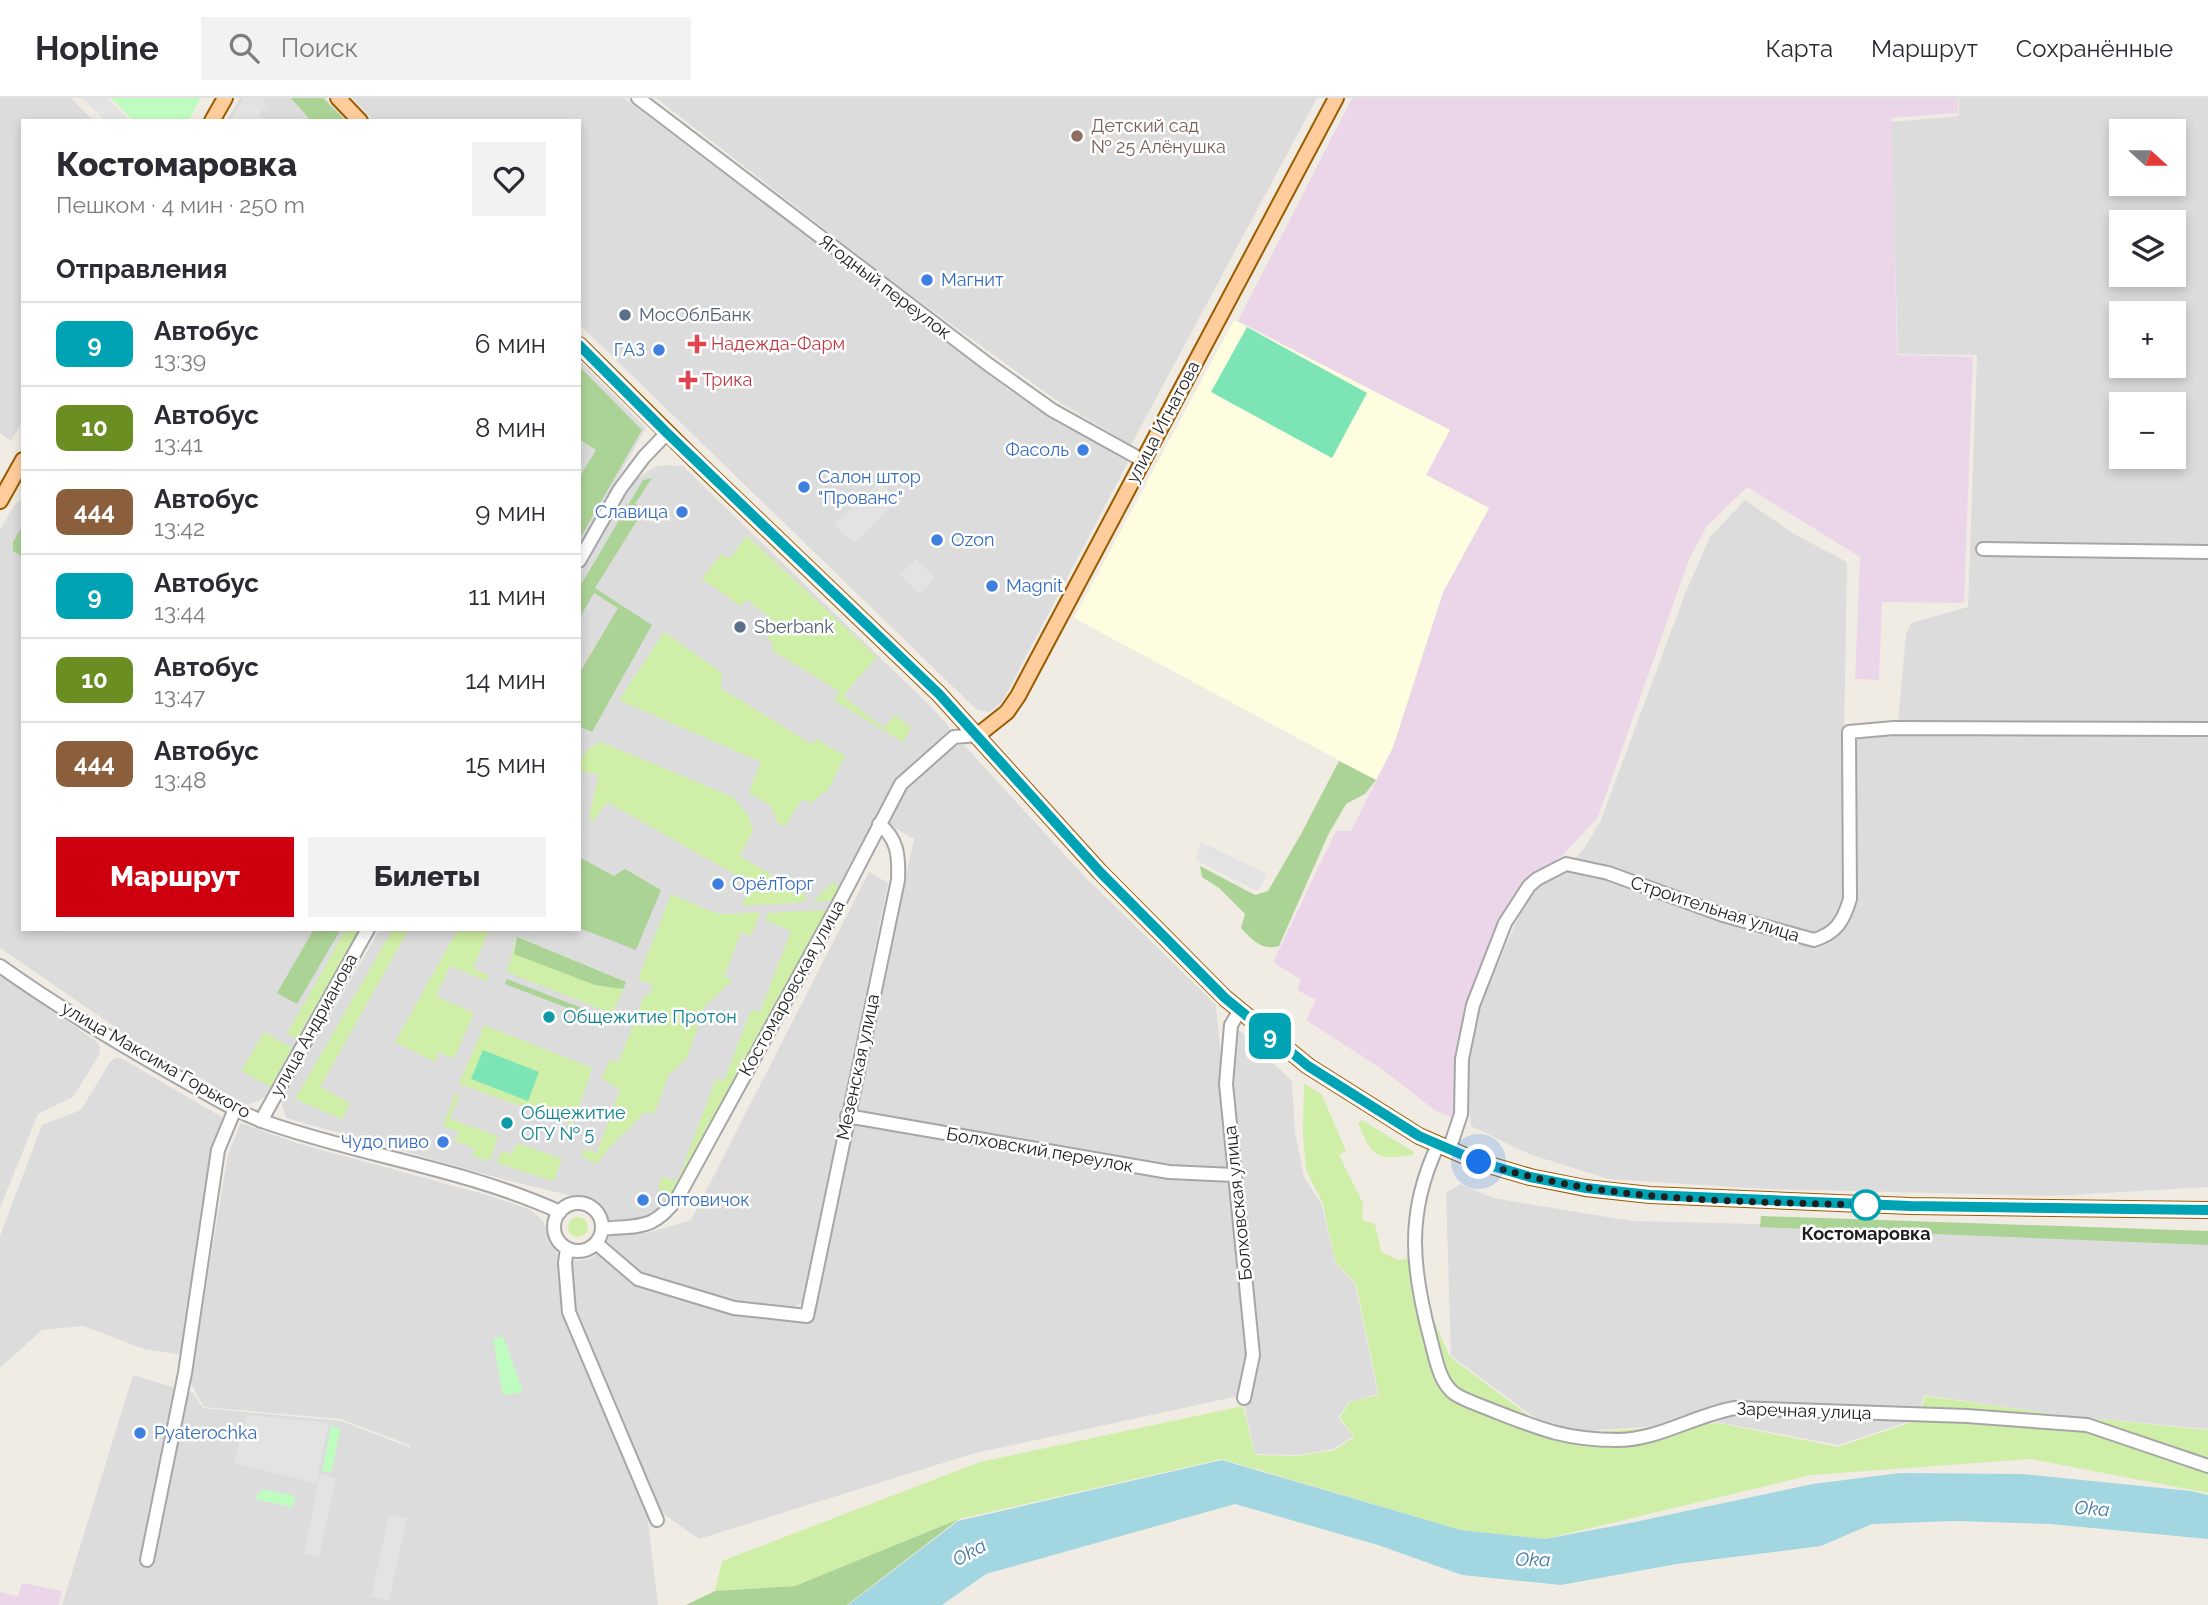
<!DOCTYPE html>
<html lang="ru">
<meta charset="utf-8">
<style>
:root{--surface:#fff;--page:#f2f2f3;--text:#2b2b33;--muted:#7c7c81;--line:#e1e1e2;--accent:#ce000f}
body{margin:0;font-family:Raleway,sans-serif;background:var(--page);color:var(--text);height:100vh;display:flex;flex-direction:column;font-size:26px;white-space:nowrap}
*{box-sizing:border-box;margin:0}
p{font-size:23px;color:var(--muted)}
.icon{flex:none;width:38px;height:38px;fill:none;stroke:currentColor;stroke-width:2;stroke-linecap:round;stroke-linejoin:round}
.map{position:relative;flex:1;overflow:hidden}
.sheet{position:absolute;left:21px;top:21px;width:560px;height:812px;display:flex;flex-direction:column;background:var(--surface);border-radius:0px;box-shadow:0 4px 10px #0003}
.sheet>*{flex:none}
.badge{padding:0 14px;border-radius:10px;font-size:24px;line-height:46px}
.needle{width:46px;rotate:111deg}
.fabs{position:absolute;left:2109px;top:21px;display:grid;gap:14px}
.fabs a{display:grid;place-items:center;width:77px;height:77px;border-radius:0px;background:var(--surface);box-shadow:0 4px 10px #0003;font-size:35px}
.you{position:absolute;width:35px;height:35px;margin:-18px;border:5px solid #fff;border-radius:50%;background:#1a73e8;box-shadow:0 0 0 10px #1a73e833}
.map>.badge{position:absolute;translate:-50% -50%;box-shadow:0 0 0 4px #fff}
h2{padding:0 35px;font-size:26px;line-height:63px}
.round{display:grid;place-items:center;flex:none;width:74px;height:74px;border-radius:0px;background:var(--page)}
.headline{display:flex;align-items:center;justify-content:space-between;height:119px;padding:0 35px}
h1{font-size:33px;font-weight:800;line-height:52px}
.cta{display:flex;gap:14px;margin-top:auto;padding:14px 35px}
.cta a{flex:1;height:80px;border-radius:0px;background:var(--accent);color:#fff;font-size:28px;font-weight:800;line-height:80px;text-align:center}
.cta a+a{background:var(--page);color:var(--text)}
ul{padding:0;list-style:none}
li{display:flex;align-items:center;gap:21px;height:84px;padding:0 35px;border-top:2px solid var(--line)}
li div{flex:1}
li b{display:block;font-size:26px}
li em{font-style:normal}
li .badge{min-width:77px;font-weight:700;text-align:center}
header{display:flex;align-items:center;gap:42px;box-sizing:border-box;height:98px;padding:0 35px;background:var(--surface);border-bottom:2px solid var(--line)}
header strong{font-size:33px}
nav{display:flex;gap:38px;margin-inline-start:auto;font-size:24px}
.search{width:490px;height:63px;background:var(--page);display:flex;align-items:center;gap:18px;box-sizing:border-box;padding:0 24px;border-radius:0px;color:var(--muted);font-size:26px}
.map>svg:first-child{display:block}
.residential{fill:#dddcdc;fill-rule:evenodd}
.industrial{fill:#ead6e8}
.education{fill:#fffddf}
.grass{fill:#cfeea7}
.forest{fill:#acd396}
.park{fill:#befdbf}
.pitch{fill:#7de5b5}
.parking{fill:#e3e3e3}
.water{fill:#a2d7e1}
.lines{fill:none;stroke-linecap:round;stroke-linejoin:round}
.minor-casing{stroke:#a6a6a6;stroke-width:16}
.major-casing{stroke:#9a5c00;stroke-width:18}
.minor{stroke:#fff;stroke-width:12}
.major{stroke:#ffcd9b;stroke-width:14}
.line-casing{stroke:#fff;stroke-width:16}
.line{stroke:#00a3b4;stroke-width:10}
.walk{stroke:#1f1f1f;stroke-width:7;stroke-dasharray:0 12.6}
.education-dot{fill:#8d6e63;stroke:#fff;stroke-width:2.5}
.shop-dot{fill:#3f7fe0;stroke:#fff;stroke-width:2.5}
.service-dot{fill:#5c6f8a;stroke:#fff;stroke-width:2.5}
.health-dot{fill:#e0444e;stroke:#fff;stroke-width:2.5}
.culture-dot{fill:#0f9aa8;stroke:#fff;stroke-width:2.5}
.stop-dot{fill:#fff;stroke:#00a3b4;stroke-width:3.5}
.labels{text-anchor:middle;stroke-width:5;stroke-linejoin:round;paint-order:stroke}
.education-label{font-size:18px;fill:#785e54;stroke:#fff;text-anchor:start}
.shop-label{font-size:18px;fill:#366cbe;stroke:#fff;text-anchor:start}
.street-label{font-size:18px;fill:#1f1f1f;stroke:#fff}
.service-label{font-size:18px;fill:#4e5e75;stroke:#fff;text-anchor:start}
.health-label{font-size:18px;fill:#be3a42;stroke:#fff;text-anchor:start}
.culture-label{font-size:18px;fill:#0d838f;stroke:#fff;text-anchor:start}
.stop-label{font-size:18px;font-weight:bold;fill:#1f1f1f;stroke:#fff}
.water-label{font-size:19px;font-style:italic;fill:#3f79a6;stroke:#fff}
</style>
<header>
<strong>Hopline</strong>
<div class="search"><svg class="icon" aria-label="search" viewBox="0 0 24 24"><circle cx="10" cy="10" r="6"/><path d="M15 15l6 6"/></svg>Поиск</div>
<nav><a>Карта</a><a>Маршрут</a><a>Сохранённые</a></nav>
</header>
<div class="map">
<svg width="2208" height="1507" viewBox="0 0 2208 1507">
<rect width="100%" height="100%" fill="#f0ece4"/>
<!-- residential -->
<path class="residential" d="M0 0H71L94 23H23V322L11 343 0 335Z
M240 0H325L347 23H226Z
M352 0H624L1009 292 1128 364 1002 604 989 614 977 612 579 226V23H374Z
M656 0H1317L1131 347 1056 302 897 187Z
M1959 0H2208V629L1898 624 1906 537 1911 525 1968 509 1977 257 1898 256 1891 24 1959 18ZM2121 33H2174V86H2121ZM2121 124H2174V177H2121ZM2121 215H2174V268H2121ZM2121 306H2174V359H2121Z
M579 262 646 330 579 448Z
M670 367 683 368 929 607 947 626 951 633 896 682 890 690 833 804 673 1099 643 1121 609 1124 604 1111 589 1102 514 1084 286 1020 281 1004 380 831H579V479L625 395 640 378 657 368Z
M21 402H23V831H361L270 995 258 1003 247 1007 137 944 0 850V432L15 406Z
M1745 402 1794 436 1847 464 1844 643 1921 635 2208 639V1089L2052 1098 1765 1091 1608 1081 1529 1056 1471 1028 1465 978 1478 910 1529 795 1567 770 1585 749 1601 722 1685 496 1710 439Z
M964 647 1087 781 1216 907 1232 1075 1168 1073 854 1014 914 741 887 725 905 691 954 648Z
M869 774 888 785 804 1203 790 1212 736 1205 640 1177 606 1146 610 1135H647L691 1122Z
M0 877 97 944 100 949 99 957 73 999 38 1016 0 1110Z
M1235 928 1292 983 1295 1034 1304 1079 1322 1107 1335 1164 1355 1186 1378 1296 1349 1304 1338 1319 1353 1338 1334 1351 1297 1357 1255 1356 1241 1293 1254 1240 1229 968Z
M115 960H121L225 1021 213 1055 181 1257 144 1251 83 1228 42 1232 0 1270V1138L42 1027 81 1012 110 964Z
M241 1025 296 1045 487 1097 531 1112 543 1123 559 1161 564 1215 646 1406 658 1507H62L133 1277 193 1295 203 1310 341 1323 409 1349 410 1353V1347L340 1321 204 1309 190 1284 228 1056Z
M852 1026 1171 1076 1234 1077 1252 1241 1239 1298 975 1355 699 1441 658 1412 574 1214 572 1163 589 1161 597 1156 633 1184 734 1215 811 1224Z
M1460 1086 1493 1100 1632 1123 2208 1137V1331L2067 1318 1924 1297 1917 1321 1838 1347 1717 1324 1556 1335 1451 1258 1446 1095Z"/>
<!-- industrial -->
<path class="industrial" d="M1352 0H1958V15L1892 20 1897 257 1973 259 1964 505 1882 504 1879 582 1855 581 1860 459 1747 389 1707 428 1689 461 1598 719 1565 755 1523 789 1469 902 1461 933 1452 1019 1436 1013 1383 972 1306 922 1316 902 1297 892 1301 882 1273 864 1336 733H1351L1393 649 1443 494 1489 410 1426 377 1449 332 1238 223Z
M22 1485 62 1493 59 1507H0V1494L18 1498Z"/>
<!-- education -->
<path class="education" d="M1234 222 1450 332 1426 377 1489 410 1443 494 1393 649 1376 682 1074 520Z"/>
<!-- grass -->
<path class="grass" d="M747 438 877 559 847 593 844 599 884 630 895 617 911 630 903 644 835 603 839 593 771 552 774 545 767 541 772 533 762 526 767 517 746 501 741 508 702 481 721 456 729 461Z
M664 534 722 575 721 590 811 646 817 641 845 658 829 690 811 705 802 701 785 728 778 726 771 708 749 694 761 664 619 602Z
M601 644 733 699 749 719 753 733 740 758 808 799 803 804 742 808 752 786 607 704 593 724 589 719 599 677 579 672C580 656 588 650 601 644Z
M833 785 840 788 833 802 812 804Z
M671 796 710 813 722 816 760 814 751 838 741 834 724 879 733 882 705 908 687 960 668 978 655 1015 645 1014C629 1032 610 1046 597 1066L582 1059 584 1051 597 1055 620 992 602 980 609 962 619 964 644 897 648 898 653 887 638 881Z
M829 812 672 1098 658 1091 662 1079 676 1083 679 1079 716 981 724 983 751 912 760 914 791 833 765 822 768 815Z
M346 831H359L297 941 287 936Z
M393 831H409L320 989 350 1005 342 1021 295 1001Z
M458 831H489L473 871 489 877 487 883 450 868 436 898 474 915 454 961 439 954 435 964 395 944Z
M517 839 626 884 613 916 507 874Z
M484 927 592 970 573 1027 459 986Z
M264 934 292 950 271 989 241 973Z
M1304 985 1322 997 1346 1053 1339 1057 1363 1105 1362 1122 1375 1126 1381 1154 1399 1162 1412 1160 1413 1175 1450 1259 1555 1337 1718 1325 1838 1349 1918 1322 1925 1298 2068 1318 2208 1332V1395L2031 1361 1811 1377 1545 1441 1461 1432 1222 1361 959 1421 795 1488 715 1493 722 1463 980 1364 1243 1308 1255 1357 1298 1358 1335 1352 1354 1339 1340 1319 1350 1304 1379 1297 1356 1186 1335 1163 1323 1106 1306 1072 1303 1035Z
M455 996 459 997 450 1021 498 1038 490 1063 472 1058 474 1050 455 1043 459 1034 443 1028Z
M1362 1022 1414 1054 1413 1057C1375 1063 1372 1058 1358 1025Z
M517 1045 562 1061 554 1083 497 1065 501 1053 512 1056Z
M568 1129a10 10 0 1 1 20 0a10 10 0 1 1-20 0Z"/>
<!-- forest -->
<path class="forest" d="M291 0H323L346 23H311Z
M579 268 642 332 579 442V380L596 352 579 341Z
M652 380 635 406 643 413 595 490 652 527 592 634 579 628V576L618 510 594 495 579 521V490L643 382Z
M23 427V459L13 453V444Z
M1339 663 1376 682 1365 696 1346 706 1328 737 1279 848C1262 853 1252 842 1241 830L1245 816 1219 790 1202 779 1200 768 1255 797 1268 793 1301 736Z
M579 759 614 778 625 771 661 792 636 852 579 830Z
M314 831H341L297 906 277 895Z
M517 839 626 884 623 891 595 887 514 856Z
M507 881 608 920 607 925 505 886Z
M1761 1118 2208 1133V1147L1760 1129Z
M959 1421 847 1507H686L715 1493 795 1488Z"/>
<!-- park -->
<path class="park" d="M111 0H201L188 23H134Z
M503 1238 523 1294 503 1297 493 1241Z
M331 1328 341 1330 331 1375 322 1373Z
M263 1391 295 1398 293 1409 254 1401Z"/>
<!-- pitch -->
<path class="pitch" d="M1247 229 1367 295 1332 360 1211 294Z
M483 952 539 974 528 1003 471 981Z"/>
<!-- parking -->
<path class="parking" d="M82 0H107L130 23H106Z
M244 0H264L266 9 259 15 265 23H230Z
M879 384 898 402 854 445 834 427Z
M916 461 935 480 920 496 900 477Z
M1201 744 1267 776 1258 793 1196 762Z
M246 1317 329 1325 316 1385 234 1365Z
M320 1376 336 1380 319 1459 304 1456Z
M389 1417 407 1420 389 1503 371 1499Z"/>
<!-- water -->
<path class="water" d="M1222 1362 1461 1432 1545 1441 1630 1425 1813 1386 1900 1375 2021 1376 2191 1393 2208 1397V1441L2050 1426 1955 1423 1872 1426 1821 1448 1677 1466 1561 1487 1462 1477 1378 1447 1235 1406 986 1476 942 1507H848L958 1423Z"/>
<g class="lines">
<!-- minor casing -->
<g class="minor-casing">
<path id="minor" d="M638 0 989 267 1052 312 1142 362
M1983 451 2208 454
M579 463 620 391 644 359 667 335
M0 868C56 908 116 944 176 978 205 994 234 1013 265 1024 362 1058 466 1071 560 1114
M1240 912 1231 927 1226 986 1253 1257 1244 1300
M847 1018 1169 1074 1234 1077
M261 1023 368 831
M1438 1047C1405 1116 1412 1172 1431 1243 1436 1261 1439 1284 1455 1296 1466 1303 1482 1308 1494 1313 1540 1331 1566 1342 1617 1342 1658 1342 1695 1317 1735 1310L1967 1318 2087 1327 2208 1368
M1449 1052 1461 1016 1462 961 1473 907 1505 825 1529 788 1537 781 1566 766 1608 775 1723 817 1814 842C1836 835 1843 824 1850 801L1849 634 1894 630 2208 631
M554 1129a24 24 0 1 1 48 0a24 24 0 1 1-48 0Z
M602 1131C640 1127 653 1133 678 1099L838 807 901 686 954 639 978 637
M596 1145 638 1181 734 1210 807 1218 898 782C899 758 898 741 879 726
M567 1150 565 1165 569 1214 657 1422
M147 1462 185 1275 218 1052 235 1011"/>
</g>
<!-- major casing -->
<g class="major-casing">
<path id="major" d="M338 0 360 23
M212 23 225 0
M579 247 697 364 939 596 1100 774 1225 900 1308 968 1419 1038 1479 1064 1530 1079 1585 1090 1650 1097 1910 1108 2208 1112
M0 403 23 362
M978 637 1007 614 1018 598 1336 0"/>
</g>
<!-- minor -->
<use href="#minor" class="minor"/>
<!-- major -->
<use href="#major" class="major"/>
</g>
<g class="lines">
<!-- line casing -->
<g class="line-casing">
<path id="line" d="M579 247 667 335 939 596 1100 774 1225 900 1308 968 1419 1038 1479 1064 1530 1079 1586 1090 1650 1097 1910 1108 2208 1112"/>
</g>
<!-- line -->
<use href="#line" class="line"/>
<!-- walk -->
<path class="walk" d="M1479 1064C1603 1105 1737 1103 1866 1107"/>
</g>
<!-- markers -->
<circle class="education-dot" cx="1077" cy="38" r="7"/>
<g class="shop-dot">
<circle cx="927" cy="182" r="7"/>
<circle cx="659" cy="252" r="7"/>
<circle cx="1083" cy="352" r="7"/>
<circle cx="804" cy="389" r="7"/>
<circle cx="682" cy="414" r="7"/>
<circle cx="937" cy="442" r="7"/>
<circle cx="992" cy="488" r="7"/>
<circle cx="718" cy="786" r="7"/>
<circle cx="443" cy="1044" r="7"/>
<circle cx="643" cy="1102" r="7"/>
<circle cx="140" cy="1335" r="7"/>
</g>
<g class="service-dot">
<circle cx="625" cy="217" r="7"/>
<circle cx="740" cy="529" r="7"/>
</g>
<g class="health-dot">
<path d="M693.5 235.5h7v7h7v7h-7v7h-7v-7h-7v-7h7z"/>
<path d="M684.5 271.5h7v7h7v7h-7v7h-7v-7h-7v-7h7z"/>
</g>
<g class="culture-dot">
<circle cx="549" cy="919" r="7"/>
<circle cx="507" cy="1025" r="7"/>
</g>
<circle class="stop-dot" cx="1866" cy="1107" r="14"/>
<g class="labels">
<!-- education labels -->
<g class="education-label">
<text x="1091" y="34">Детский сад<tspan x="1091" dy="21">№ 25 Алёнушка</tspan></text>
</g>
<!-- shop labels -->
<g class="shop-label">
<text x="941" y="188">Магнит</text>
<text x="645" y="258" text-anchor="end">ГАЗ</text>
<text x="1069" y="358" text-anchor="end">Фасоль</text>
<text x="818" y="385">Салон штор<tspan x="818" dy="21">"Прованс"</tspan></text>
<text x="668" y="420" text-anchor="end">Славица</text>
<text x="951" y="448">Ozon</text>
<text x="1006" y="494">Magnit</text>
<text x="732" y="792">ОрёлТорг</text>
<text x="429" y="1050" text-anchor="end">Чудо пиво</text>
<text x="657" y="1108">Оптовичок</text>
<text x="154" y="1341">Pyaterochka</text>
</g>
<!-- street labels -->
<g class="street-label">
<text transform="translate(885 189) rotate(37)" y="6">Ягодный переулок</text>
<text transform="translate(1163 324) rotate(-62)" y="6">улица Игнатова</text>
<text transform="translate(1715 811) rotate(18)" y="6">Строительная улица</text>
<text transform="translate(792 890) rotate(-61)" y="6">Костомаровская улица</text>
<text transform="translate(314 927) rotate(-61)" y="6">улица Андрианова</text>
<text transform="translate(156 962) rotate(30)" y="6">улица Максима Горького</text>
<text transform="translate(858 969) rotate(-78)" y="6">Мезенская улица</text>
<text transform="translate(1040 1052) rotate(10)" y="6">Болховский переулок</text>
<text transform="translate(1238 1105) rotate(-96)" y="6">Болховская улица</text>
<text transform="translate(1804 1313) rotate(2)" y="6">Заречная улица</text>
</g>
<!-- service labels -->
<g class="service-label">
<text x="639" y="223">МосОблБанк</text>
<text x="754" y="535">Sberbank</text>
</g>
<!-- health labels -->
<g class="health-label">
<text x="711" y="252">Надежда-Фарм</text>
<text x="702" y="288">Трика</text>
</g>
<!-- culture labels -->
<g class="culture-label">
<text x="563" y="925">Общежитие Протон</text>
<text x="521" y="1021">Общежитие<tspan x="521" dy="21">ОГУ № 5</tspan></text>
</g>
<!-- stop labels -->
<g class="stop-label">
<text x="1866" y="1142">Костомаровка</text>
</g>
<!-- water labels -->
<g class="water-label">
<text transform="translate(2092 1410) rotate(4)" y="7">Oka</text>
<text transform="translate(969 1454) rotate(-30)" y="7">Oka</text>
<text transform="translate(1533 1461) rotate(1)" y="7">Oka</text>
</g>
</g>
</svg>
<div class="fabs">
<a><svg class="needle" viewBox="-14 -14 28 28"><path d="M0-13l5 13h-10z" fill="#e53935"/><path d="M0 13l5-13h-10z" fill="#7c7c81"/></svg></a>
<a><svg class="icon" aria-label="layers" viewBox="0 0 24 24"><path d="M12 4l9 5-9 5-9-5zM3 14l9 5 9-5"/></svg></a>
<a>+</a>
<a>−</a>
</div>
<div class="you" style="left:1479px;top:1064px"></div>
<b class="badge" style="left:1270px;top:938px;background:#00a3b4;color:#fff">9</b>
<section class="sheet">
<div class="headline"><div><h1>Костомаровка</h1><p>Пешком · 4 мин · 250 m</p></div><a class="round"><svg class="icon" aria-label="heart" viewBox="0 0 24 24"><path d="M12 20l-8-8c-3-5 5-10 8-4 3-6 11-1 8 4z"/></svg></a></div>
<h2>Отправления</h2>
<ul>
<li><span class="badge" style="background:#00a3b4;color:#fff">9</span><div><b>Автобус</b><p>13:39</p></div><em>6 мин</em></li>
<li><span class="badge" style="background:#6b8e23;color:#fff">10</span><div><b>Автобус</b><p>13:41</p></div><em>8 мин</em></li>
<li><span class="badge" style="background:#8b5e3c;color:#fff">444</span><div><b>Автобус</b><p>13:42</p></div><em>9 мин</em></li>
<li><span class="badge" style="background:#00a3b4;color:#fff">9</span><div><b>Автобус</b><p>13:44</p></div><em>11 мин</em></li>
<li><span class="badge" style="background:#6b8e23;color:#fff">10</span><div><b>Автобус</b><p>13:47</p></div><em>14 мин</em></li>
<li><span class="badge" style="background:#8b5e3c;color:#fff">444</span><div><b>Автобус</b><p>13:48</p></div><em>15 мин</em></li>
</ul>
<div class="cta"><a>Маршрут</a><a>Билеты</a></div>
</section>
</div>
